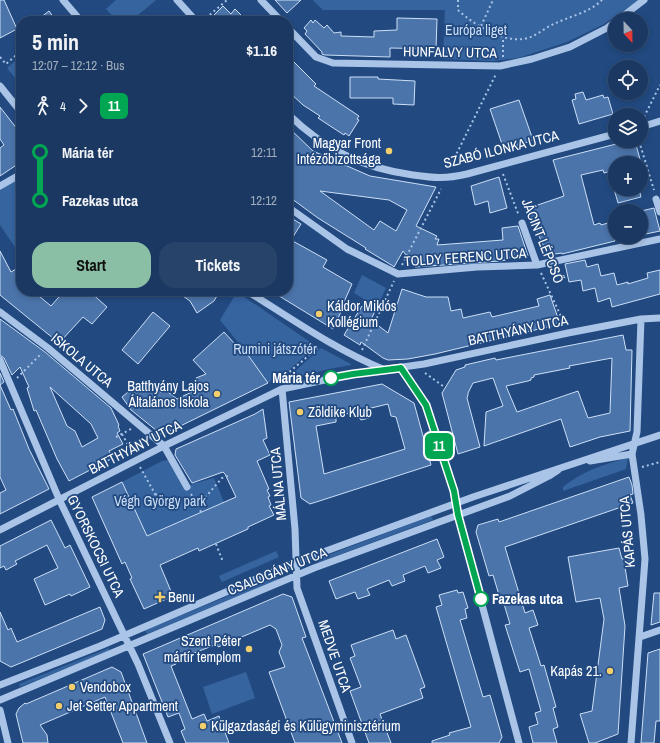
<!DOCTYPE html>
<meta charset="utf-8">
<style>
:root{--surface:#1a3861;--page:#27436a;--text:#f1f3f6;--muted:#9facbd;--line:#385276;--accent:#8abfa5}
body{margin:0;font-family:"Archivo Narrow",sans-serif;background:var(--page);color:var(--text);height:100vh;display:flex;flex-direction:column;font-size:15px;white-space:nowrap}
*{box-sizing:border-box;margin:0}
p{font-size:13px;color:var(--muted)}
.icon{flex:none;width:22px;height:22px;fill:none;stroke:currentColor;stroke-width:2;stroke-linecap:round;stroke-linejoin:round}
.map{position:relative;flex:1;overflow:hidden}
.details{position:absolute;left:16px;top:16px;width:277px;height:280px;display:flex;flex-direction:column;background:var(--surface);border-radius:16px;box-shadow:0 2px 6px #0003,0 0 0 1px var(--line)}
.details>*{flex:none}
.badge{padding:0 8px;border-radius:6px;font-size:14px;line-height:26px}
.needle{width:26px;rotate:158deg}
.controls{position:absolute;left:608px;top:12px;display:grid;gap:8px}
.controls a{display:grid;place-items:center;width:40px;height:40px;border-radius:50%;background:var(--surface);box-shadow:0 2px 6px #0003,0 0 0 1px var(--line);font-size:20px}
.map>.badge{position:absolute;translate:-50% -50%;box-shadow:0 0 0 2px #fff}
.legs{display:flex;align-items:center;gap:6px;height:44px;padding:0 16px;font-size:13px}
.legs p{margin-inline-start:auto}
.headline{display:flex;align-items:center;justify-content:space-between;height:68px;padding:0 16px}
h1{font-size:22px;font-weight:700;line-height:30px}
.button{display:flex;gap:8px;margin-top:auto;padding:8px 16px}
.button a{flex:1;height:46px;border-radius:16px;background:var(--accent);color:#111;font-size:16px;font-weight:700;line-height:46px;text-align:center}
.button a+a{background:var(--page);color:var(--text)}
ul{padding:0 16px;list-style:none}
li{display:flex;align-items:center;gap:14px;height:48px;font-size:15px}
li i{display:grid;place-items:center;width:6px;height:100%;margin:0 5px;background:currentColor}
li i::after{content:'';width:10px;height:10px;margin:-5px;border:3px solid;border-radius:50%;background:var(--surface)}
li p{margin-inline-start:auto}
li:first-child i{background:linear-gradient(#0000 50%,currentColor 0)}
li:last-child i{background:linear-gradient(currentColor 50%,#0000 0)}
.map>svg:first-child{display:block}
.green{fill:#36649f}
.building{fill:#4b74aa;stroke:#ccdff6;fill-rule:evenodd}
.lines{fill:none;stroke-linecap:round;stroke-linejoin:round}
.path{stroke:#a9c4e7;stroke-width:2;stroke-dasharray:2 3;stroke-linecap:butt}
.minor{stroke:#a9c4e7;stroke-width:7}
.line-1-casing{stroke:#fff;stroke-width:9}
.line-1{stroke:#00a651;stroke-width:6}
.poi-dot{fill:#f3ce6b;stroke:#224a81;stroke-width:1.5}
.stop-1-dot{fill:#fff;stroke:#00a651;stroke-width:2}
.labels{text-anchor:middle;stroke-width:3.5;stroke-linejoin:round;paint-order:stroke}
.park-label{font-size:14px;fill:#ccdff6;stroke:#224a81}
.street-label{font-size:14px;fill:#fff;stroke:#224a81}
.poi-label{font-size:14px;fill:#fff;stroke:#224a81;text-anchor:start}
.stop-label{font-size:14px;font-weight:bold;fill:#fff;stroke:#224a81;text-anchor:end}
</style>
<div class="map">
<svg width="660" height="743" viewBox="0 0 660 743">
<rect width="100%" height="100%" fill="#224a81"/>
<!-- green -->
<path class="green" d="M116 0H156L131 21H117L106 9Z
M313 0H639L604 24 567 42 518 58 493 61 443 59 445 10H323Z
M21 56V85L7 68Z
M21 177V256L0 225V189Z
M362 275 386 288 377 307 354 293Z
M237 292 316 346 288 371 268 383 245 351 220 320Z
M321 348 351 364V365L329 369 298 377 294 372Z
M628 458 626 469 563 491V487C585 470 602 465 628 458Z
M168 460 184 488 192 484 214 478 224 502 147 536 122 482 162 461Z
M431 516 433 520 319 562 318 559Z
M276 551 279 557 222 582 219 576Z
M277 576 278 580 147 634 145 630Z
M109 648 110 651 20 687 19 684Z
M246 672 255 698 212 714 203 687Z"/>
<!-- building -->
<path class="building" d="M0 0H4L17 29 0 38Z
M275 0H301L287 13Z
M223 6 231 14 235 9 242 16 238 20V21H208Z
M49 11 56 21H36Z
M397 18 437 19 436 49 390 48V57L325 55 322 54V52L305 34 307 31 304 28 311 20 313 23 315 20 324 28 327 25 334 33 341 32V36L374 37V31L397 30Z
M288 56 316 84 314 86 359 116 357 119 359 120 349 136 345 133 344 135 318 118 320 116 303 105 288 91Z
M350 77H378V79L415 81 414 105 393 104V98H350Z
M583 92 586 100 603 95 604 98 608 97 613 114 579 124 572 100 576 99 575 94Z
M519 100 533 140 517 146V144L503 147 490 109Z
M0 107 21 134V158L16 162 18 164 0 176V148L4 145 0 139Z
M288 127 313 151 370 176 436 187 416 226 437 236 435 239H439L437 245 503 240 502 228 518 226 528 256 506 258V260L500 261 415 267 403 251 394 267 393 266 365 249 366 248 318 218 288 196ZM320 191 389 200 407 210 396 231 380 221 374 230Z
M628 141H635L641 163H615V170L604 173 603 170 581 175 594 225 600 223 601 225 615 221V241L562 254V253L548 255 526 209 564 196 553 160Z
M499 177 507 208 490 213 488 201 475 205 471 186Z
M614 189H639L641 197 618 203Z
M654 208 660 231 641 235V211Z
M288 216 301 224 291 240 327 260 323 267 352 284 344 302 345 303 333 329 271 291H288Z
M0 251 11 272 21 266V291H33L51 306 64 291H89L107 307 92 324 83 317 59 343 0 295Z
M585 260 587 267 598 264 601 276 614 273 617 285 628 282V284L648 278 647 273 660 270V294L612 307 610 298 598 302 595 288 583 291 581 280 569 282 565 264Z
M402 289 426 297H448L451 311 461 309 463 318 490 312 492 317 539 306 537 299 550 295 560 324 435 354 408 359 388 360 383 358 361 342 360 345 344 335 362 306 375 311 371 320 388 333Z
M176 291H220L214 301 197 313 190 301Z
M153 312 170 326 138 364 122 350Z
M0 319 45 352 111 408 119 425 118 426 120 431 117 433 123 444 109 451 113 458 69 481 57 459 36 410 34 411 27 388 29 387 20 367 12 375 4 358 0 355ZM50 387 91 424 98 438 82 447 75 431 67 426Z
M224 332 243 353 245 351 268 383 162 435 131 410 122 397 128 392 135 388 143 387 149 388 152 390 156 388 161 393 164 389 177 399 196 390 193 383 197 381 196 378 206 374 193 360Z
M623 335 626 350H632L630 431 600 437 570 447 561 419 484 446 486 412 503 406 493 378 473 383 468 393V395L467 398 480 447 458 454 442 393 456 370 465 367V365L495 358 496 360ZM612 358 610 413 588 418 578 391 517 412 506 386 528 381 531 380V378L534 377V375L570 368 569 366Z
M0 373 4 382 0 385 11 410 13 409 29 449 49 489 0 514V493L6 490 0 477Z
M382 384 414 403 431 465 310 504 301 498 289 402ZM388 404 391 416 396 417 405 449 324 474 316 426 336 422V416L355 412 361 420 369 418 367 409Z
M263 409 267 438 263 440 270 455 257 461 269 489 267 490 270 496 268 497 271 505 269 506 274 515 248 527V529L199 551 198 548 160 565 173 596 144 609 130 579 132 578 125 562 122 564 92 497 122 482 147 536 236 497 225 474 223 472 192 483 175 455 176 449 255 414Z
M629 477 632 485 633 494 630 495 633 503 505 547 525 613 533 610 538 625 529 628 541 666 544 665 556 707 553 708 558 727 553 729 557 743H533L529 727 538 724 535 713 541 711 529 669 520 672 505 625 510 624 504 604 502 605 493 575 489 576 476 532 478 525 498 519 499 522Z
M51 520 65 548 70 545 90 587 71 596 70 594 45 605 34 579 58 568 47 545 15 561 17 564 6 570 4 566 0 568V546Z
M437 539 444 557 437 560 441 568 428 573 425 566 403 575 405 581 392 586 389 580 367 589 370 595 358 599 355 592 336 599 329 581Z
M619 548 622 559 629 558 630 566 625 567 628 586 619 588 625 626 618 734 595 743H589L580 714 592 711 604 619 600 598 576 602 568 557Z
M457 590 458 593 463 592 468 608 465 609 467 618 460 620 483 697 490 695 502 737 499 743H432V741L450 735 449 733 471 727 436 607 442 605 439 595Z
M654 593H660V622L651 625Z
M283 594 292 597 306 637 302 638 342 743H295L269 672 285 667 279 652 282 645 276 629 270 625 218 647 217 644 174 661 176 664 171 666 192 719 204 714 207 721 219 716 229 743H186L181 731 185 729 179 713 168 717 143 654Z
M100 607 105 620 102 629 11 667 0 661V612L8 630 11 628 17 642Z
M393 630 396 639 406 635 425 687 420 689 423 698 380 714 391 743H369L350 691 361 687 350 658 355 656 351 645Z
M660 649V721H656L654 743H641L648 653Z
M112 667 121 672 147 743H123L105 697 40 725 47 735 48 743H23L16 714 19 708 25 703 26 704Z"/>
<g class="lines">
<!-- path -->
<path class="path" d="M458 0V10C473 24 502 42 523 39 535 38 545 27 556 23 571 16 590 12 602 0
M206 18 227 0
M481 26 493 0
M0 57 6 64 21 51
M503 57V38
M644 117 660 85
M639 141 654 190
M450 167 496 74
M503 174 519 216
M402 265 441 189
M541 273 565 325
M362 350 394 281
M425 373 443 386
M17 378 41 354
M290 380 287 374 320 346
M122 434 132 452
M116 437 131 429
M140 467 155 494 156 501C160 503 191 505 198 506L201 512
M642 467 660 462
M155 494 163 497 166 502
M191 494 198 506 222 478 228 476
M216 544 223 562"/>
<!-- minor -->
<path class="minor" d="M63 0 81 21
M177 0 196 21
M261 0 281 21
M619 19 644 0
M288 28 316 57 333 63 500 66 532 59 570 47 607 28 615 22
M0 86 21 112
M288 114C324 149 362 168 413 175 434 178 446 179 467 174L615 134
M641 127 660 121
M0 186 21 174
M656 199 660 212
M288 207 347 249 398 274 477 267 537 265 660 239
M522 223 537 265
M247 291C292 319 336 350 385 370
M0 312 48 348 164 446 187 487
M0 360 59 499 138 664 170 743
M401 368 426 405 453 489 458 515 519 743
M282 389 295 529 297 588 352 743
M590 461 632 454
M0 530 164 446 282 389 353 374 424 364 568 333 641 319 660 318
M640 637 660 630
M0 685 100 646 296 562 473 497 660 435
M0 700 314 568 510 496 549 476 558 470
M0 710 8 743
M631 743 645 559 641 515 632 454 637 432 641 319"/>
</g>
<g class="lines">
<!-- line-1 casing -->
<g class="line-1-casing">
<path id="line-1" d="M331 378 353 374 401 368 426 405 454 491 458 515 481 599"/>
</g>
<!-- line-1 -->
<use href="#line-1" class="line-1"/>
</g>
<!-- markers -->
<g class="poi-dot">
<circle cx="389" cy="151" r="4"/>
<circle cx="319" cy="314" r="4"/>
<circle cx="217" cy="394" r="4"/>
<circle cx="300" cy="412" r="4"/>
<path d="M158 591h4v4h4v4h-4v4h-4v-4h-4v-4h4z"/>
<circle cx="249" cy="649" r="4"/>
<circle cx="610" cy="671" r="4"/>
<circle cx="72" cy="687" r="4"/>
<circle cx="59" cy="706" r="4"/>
<circle cx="203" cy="726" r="4"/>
</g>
<g class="stop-1-dot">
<circle cx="331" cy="378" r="7"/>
<circle cx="481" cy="599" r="7"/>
</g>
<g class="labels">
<!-- park labels -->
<g class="park-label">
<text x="476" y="35">Európa liget</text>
<text x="275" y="354">Rumini játszótér</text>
<text x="160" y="506">Végh György park</text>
</g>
<!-- street labels -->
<g class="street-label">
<text transform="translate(450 52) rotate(1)" y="5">HUNFALVY UTCA</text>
<text transform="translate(501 149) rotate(-14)" y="5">SZABÓ ILONKA UTCA</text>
<text transform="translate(543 241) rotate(68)" y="5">JÁCINT LÉPCSŐ</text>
<text transform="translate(465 257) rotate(-4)" y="5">TOLDY FERENC UTCA</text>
<text transform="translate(518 330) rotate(-12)" y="5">BATTHYÁNY UTCA</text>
<text transform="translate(82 360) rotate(40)" y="5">ISKOLA UTCA</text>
<text transform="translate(135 447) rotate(-27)" y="5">BATTHYÁNY UTCA</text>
<text transform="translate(278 484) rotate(-95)" y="5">MÁLNA UTCA</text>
<text transform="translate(627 532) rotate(-95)" y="5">KAPÁS UTCA</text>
<text transform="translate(96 546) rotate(64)" y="5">GYORSKOCSI UTCA</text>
<text transform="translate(277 571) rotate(-22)" y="5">CSALOGÁNY UTCA</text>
<text transform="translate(335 656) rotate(71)" y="5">MEDVE UTCA</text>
</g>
<!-- poi labels -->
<g class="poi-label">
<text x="381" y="148" text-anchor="end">Magyar Front<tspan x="381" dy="16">Intézőbizottsága</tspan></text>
<text x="327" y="311">Káldor Miklós<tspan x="327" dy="16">Kollégium</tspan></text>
<text x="209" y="391" text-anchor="end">Batthyány Lajos<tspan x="209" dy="16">Általános Iskola</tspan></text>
<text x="308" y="417">Zöldike Klub</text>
<text x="168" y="602">Benu</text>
<text x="241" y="646" text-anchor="end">Szent Péter<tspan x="241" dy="16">mártír templom</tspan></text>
<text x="602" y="676" text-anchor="end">Kapás 21.</text>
<text x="80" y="692">Vendobox</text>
<text x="67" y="711">Jet Setter Appartment</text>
<text x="211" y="731">Külgazdasági és Külügyminisztérium</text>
</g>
<!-- stop labels -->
<g class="stop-label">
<text x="320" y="383">Mária tér</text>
<text x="492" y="604" text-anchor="start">Fazekas utca</text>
</g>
</g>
</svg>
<div class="controls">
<a><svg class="needle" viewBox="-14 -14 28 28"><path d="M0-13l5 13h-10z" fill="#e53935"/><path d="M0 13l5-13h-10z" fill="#9facbd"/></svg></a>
<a><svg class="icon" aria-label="locate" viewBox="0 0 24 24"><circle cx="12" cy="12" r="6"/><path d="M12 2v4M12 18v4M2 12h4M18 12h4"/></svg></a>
<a><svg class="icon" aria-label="layers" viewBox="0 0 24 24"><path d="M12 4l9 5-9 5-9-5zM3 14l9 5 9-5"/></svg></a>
<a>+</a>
<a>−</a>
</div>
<b class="badge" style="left:439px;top:446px;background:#00a651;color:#fff">11</b>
<section class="details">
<div class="headline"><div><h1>5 min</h1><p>12:07 – 12:12 · Bus</p></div><b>$1.16</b></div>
<div class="legs"><svg class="icon" aria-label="walk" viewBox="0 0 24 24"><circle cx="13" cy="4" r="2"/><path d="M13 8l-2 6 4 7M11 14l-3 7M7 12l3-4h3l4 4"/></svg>4<svg class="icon" aria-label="forward" viewBox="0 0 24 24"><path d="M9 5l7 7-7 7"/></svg><b class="badge" style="background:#00a651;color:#fff">11</b></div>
<ul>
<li><i style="color:#00a651"></i><b>Mária tér</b><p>12:11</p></li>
<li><i style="color:#00a651"></i><b>Fazekas utca</b><p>12:12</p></li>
</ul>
<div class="button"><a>Start</a><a>Tickets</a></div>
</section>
</div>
